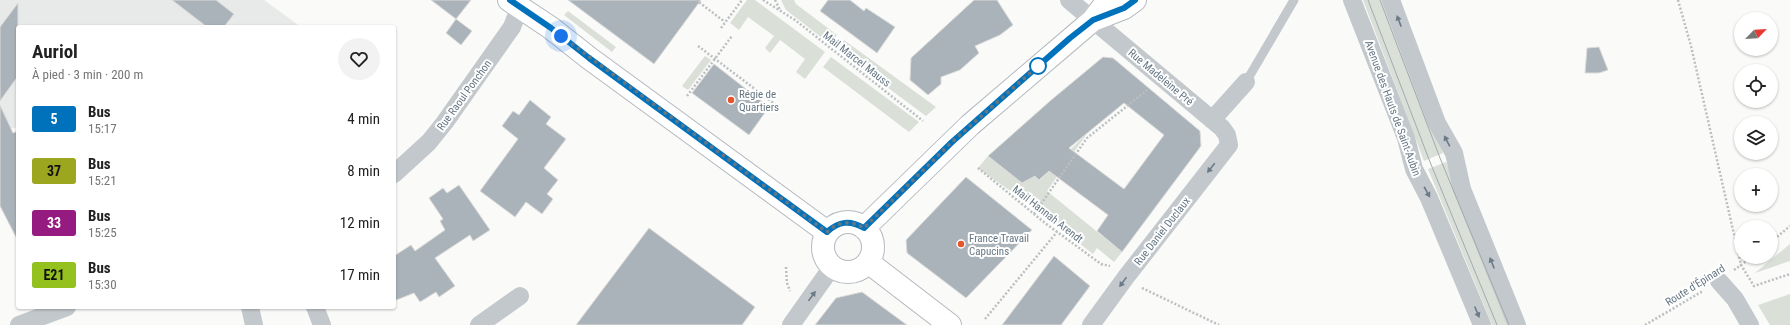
<!DOCTYPE html>
<html lang="fr">
<meta charset="utf-8">
<style>
:root{--surface:#fff;--page:#f2f2f2;--text:#222;--muted:#767676}
body{margin:0;font-family:"Roboto Condensed",sans-serif;background:var(--page);color:var(--text);height:100vh;display:flex;flex-direction:column;font-size:15px;white-space:nowrap}
*{box-sizing:border-box;margin:0}
p{font-size:13px;color:var(--muted)}
.icon{flex:none;width:22px;height:22px;fill:none;stroke:currentColor;stroke-width:2;stroke-linecap:round;stroke-linejoin:round}
.map{position:relative;flex:1;overflow:hidden}
.side{position:absolute;left:16px;top:25px;width:380px;height:284px;display:flex;flex-direction:column;background:var(--surface);border-radius:4px;box-shadow:0 1px 3px #0004}
.side>*{flex:none}
.badge{padding:0 8px;border-radius:3px;font-size:14px;line-height:26px}
.needle{width:26px;rotate:65deg}
.fabs{position:absolute;left:1734px;top:12px;display:grid;gap:8px}
.fabs a{display:grid;place-items:center;width:44px;height:44px;border-radius:50%;background:var(--surface);box-shadow:0 1px 3px #0004;font-size:20px}
.you{position:absolute;width:20px;height:20px;margin:-10px;border:3px solid #fff;border-radius:50%;background:#1a73e8;box-shadow:0 0 0 6px #1a73e833}
.map>.badge{position:absolute;translate:-50% -50%;box-shadow:0 0 0 2px #fff}
.round{display:grid;place-items:center;flex:none;width:42px;height:42px;border-radius:21px;background:var(--page)}
.summary{display:flex;align-items:center;justify-content:space-between;height:68px;padding:0 16px}
h1{font-size:19px;font-weight:700;line-height:30px}
ul{padding:0;list-style:none}
li{display:flex;align-items:center;gap:12px;height:52px;padding:0 16px}
li div{flex:1}
li b{display:block;font-size:15px}
li em{font-style:normal}
li .badge{min-width:44px;font-weight:700;text-align:center}
.map>svg:first-child{display:block}
.built{fill:#e8e9e9}
.green{fill:#dadfd7}
.building{fill:#aab3b9;stroke:#dcdcda;fill-rule:evenodd}
.lines{fill:none;stroke-linecap:round;stroke-linejoin:round}
.secondary-casing{stroke:#b3babf;stroke-width:24}
.path{stroke:#bbbfc2;stroke-width:2.5;stroke-dasharray:2 2;stroke-linecap:butt}
.service{stroke:#c3c8cc;stroke-width:9}
.minor{stroke:#c3c8cc;stroke-width:18}
.secondary{stroke:#fff;stroke-width:22}
.tram{stroke:#a2aab0;stroke-width:1}
.oneway{fill:#6a7a87}
.line-casing{stroke:#fff;stroke-width:9}
.line{stroke:#0072bc;stroke-width:6}
.walk{stroke:#657683;stroke-width:4;stroke-dasharray:0 7.2}
.stop-dot{fill:#fff;stroke:#0072bc;stroke-width:2}
.poi-dot{fill:#e4572e;stroke:#fff;stroke-width:1.5}
.labels{text-anchor:middle;stroke-width:4;stroke-linejoin:round;paint-order:stroke}
.street-label{font-size:11px;fill:#657683;stroke:#fff}
.poi-label{font-size:11px;fill:#657683;stroke:#fff;text-anchor:start}
</style>
<div class="map">
<svg width="1790" height="325" viewBox="0 0 1790 325">
<rect width="100%" height="100%" fill="#fafaf8"/>
<!-- built -->
<path class="built" d="M0 0H264L301 27H18V127L0 131Z"/>
<!-- green -->
<path class="green" d="M747 0H755L825 52 805 79 796 72 805 59 780 40 770 53 765 48 774 36 748 17 739 30 730 23Z
M781 0H794L796 4 837 35 830 44 786 10Z
M1363 0H1384L1443 153 1424 161Z
M568 11 616 47 612 52 564 15Z
M844 40 936 107 926 116 837 50Z
M705 56 711 60 688 90 682 86Z
M831 57 919 122 909 132 823 67Z
M1088 132 1047 191 1122 252 1114 262 1097 248 1093 254 1034 208 978 168 988 156 1022 183 1035 176 1040 180Z
M1446 162 1513 325H1492L1428 169Z
M1790 244V261L1755 273Z
M1790 294V325H1770L1758 305Z"/>
<!-- building -->
<path class="building" d="M172 0H216L234 14 224 27H207Z
M431 0H471L456 19 472 31 461 45 446 33 456 19Z
M568 0H701L654 64Z
M828 0H850L864 11 866 8 895 27 877 53 820 11Z
M974 0H997L1013 25 1000 35 975 46 979 53 960 70 941 77V84L928 95 910 80 911 58Z
M18 3V76L0 101V27Z
M1599 47 1608 70 1599 73H1585L1587 48Z
M1103 57 1113 58 1200 131 1201 146 1122 252 1097 231 1108 215 1049 171 1039 180 1035 176 1022 183 988 156 1050 101ZM1124 103 1164 135 1124 189 1069 148Z
M714 64 769 107 749 135 692 93Z
M530 100 551 117 546 124 566 139 544 168 558 180 547 194 553 199 542 214 526 202 515 217 480 191 518 139 502 126 513 111 519 115Z
M0 105 13 133 18 131V241L0 206Z
M966 177 1032 230 966 298 907 253 906 240Z
M459 185 490 230 473 241 470 235 435 258 455 286 439 297 436 292 420 302 414 293 394 301V256L411 245 415 251 445 230 440 221 443 219 429 198 443 188 447 193Z
M649 228 755 307 742 325H576Z
M1054 256 1090 286 1061 325H1002Z
M862 292 907 325H815L836 298Z"/>
<g class="lines">
<!-- secondary casing -->
<g class="secondary-casing">
<path id="secondary" d="M509 0 551 28 589 58 827 232
M1093 20 1124 8 1135 0
M823 247a25 25 0 1 1 50 0a25 25 0 1 1-50 0Z
M864 228 970 125 1093 20 1108 0
M868 262 950 325"/>
</g>
<!-- path -->
<path class="path" d="M696 0 725 22
M763 0 795 20 923 121
M775 0 780 10
M1678 0 1691 46 1741 265 1754 286 1790 274
M721 28 742 0
M698 46 780 108
M687 96 732 36
M978 168 1045 223 1101 264 1110 266
M1034 214 1087 138 1147 90
M1771 242 1790 226
M786 267 787 283 790 291
M1734 270 1752 257
M1142 288 1219 325
M985 319 1057 232
M1645 325 1703 291"/>
<!-- service -->
<path class="service" d="M1246 82 1294 0"/>
<!-- minor -->
<path class="minor" d="M1069 0 1222 128 1227 135 1229 145 1126 277 1091 325
M1352 0 1406 138 1414 169 1429 198 1482 325
M1391 0 1437 123 1454 153 1462 189 1517 325
M1212 120 1246 82
M394 174 429 142 445 122 512 27 520 6V0
M1719 281 1735 299 1750 325
M250 307 254 325
M315 307 322 325
M19 325 67 307
M479 325 520 296
M791 325 832 267"/>
<!-- secondary -->
<use href="#secondary" class="secondary"/>
<!-- tram -->
<path class="tram" d="M1368 0 1430 162 1497 325
M1380 0 1440 158 1509 325"/>
</g>
<!-- one-way arrows -->
<defs><path id="oneway-solid" d="M-6-.8H1V-3.2L6.5 0L1 3.2V.8H-6Z"/></defs>
<g class="oneway">
<use href="#oneway-solid" transform="translate(1399 21) rotate(-111)"/>
<use href="#oneway-solid" transform="translate(1447 141) rotate(-118)"/>
<use href="#oneway-solid" transform="translate(1211 168) rotate(128)"/>
<use href="#oneway-solid" transform="translate(1427 192) rotate(61)"/>
<use href="#oneway-solid" transform="translate(1492 263) rotate(-112)"/>
<use href="#oneway-solid" transform="translate(1123 282) rotate(126)"/>
<use href="#oneway-solid" transform="translate(812 296) rotate(-54)"/>
<use href="#oneway-solid" transform="translate(1477 312) rotate(67)"/>
</g>
<g class="lines">
<!-- line casing -->
<g class="line-casing">
<path id="line" d="M510 0 551 28 589 58 827 232C839 221 850 220 864 228L952 142 1070 38 1093 20 1124 8 1135 0"/>
</g>
<!-- line -->
<use href="#line" class="line"/>
<!-- walk -->
<path class="walk" d="M561 36 827 232C839 221 850 220 864 228L952 142 1038 66"/>
</g>
<!-- markers -->
<circle class="stop-dot" cx="1038" cy="66" r="8"/>
<g class="poi-dot">
<circle cx="731" cy="100" r="4"/>
<circle cx="961" cy="244" r="4"/>
</g>
<g class="labels">
<!-- street labels -->
<g class="street-label">
<text transform="translate(857 59) rotate(38)" y="4">Mail Marcel Mauss</text>
<text transform="translate(1161 77) rotate(40)" y="4">Rue Madeleine Pré</text>
<text transform="translate(464 95) rotate(-54)" y="4">Rue Raoul Ponchon</text>
<text transform="translate(1393 108) rotate(70)" y="4">Avenue des Hauts de Saint-Aubin</text>
<text transform="translate(1048 214) rotate(38)" y="4">Mail Hannah Arendt</text>
<text transform="translate(1162 231) rotate(-52)" y="4">Rue Daniel Duclaux</text>
<text transform="translate(1695 285) rotate(-32)" y="4">Route d'Épinard</text>
</g>
<!-- poi labels -->
<g class="poi-label">
<text x="739" y="98">Régie de<tspan x="739" dy="13">Quartiers</tspan></text>
<text x="969" y="242">France Travail<tspan x="969" dy="13">Capucins</tspan></text>
</g>
</g>
</svg>
<div class="fabs">
<a><svg class="needle" viewBox="-14 -14 28 28"><path d="M0-13l5 13h-10z" fill="#e53935"/><path d="M0 13l5-13h-10z" fill="#767676"/></svg></a>
<a><svg class="icon" aria-label="locate" viewBox="0 0 24 24"><circle cx="12" cy="12" r="6"/><path d="M12 2v4M12 18v4M2 12h4M18 12h4"/></svg></a>
<a><svg class="icon" aria-label="layers" viewBox="0 0 24 24"><path d="M12 4l9 5-9 5-9-5zM3 14l9 5 9-5"/></svg></a>
<a>+</a>
<a>−</a>
</div>
<div class="you" style="left:561px;top:36px"></div>
<section class="side">
<div class="summary"><div><h1>Auriol</h1><p>À pied · 3 min · 200 m</p></div><a class="round"><svg class="icon" aria-label="heart" viewBox="0 0 24 24"><path d="M12 20l-8-8c-3-5 5-10 8-4 3-6 11-1 8 4z"/></svg></a></div>
<ul>
<li><span class="badge" style="background:#0072bc;color:#fff">5</span><div><b>Bus</b><p>15:17</p></div><em>4 min</em></li>
<li><span class="badge" style="background:#9ca61f;color:#111">37</span><div><b>Bus</b><p>15:21</p></div><em>8 min</em></li>
<li><span class="badge" style="background:#951b81;color:#fff">33</span><div><b>Bus</b><p>15:25</p></div><em>12 min</em></li>
<li><span class="badge" style="background:#95c11f;color:#111">E21</span><div><b>Bus</b><p>15:30</p></div><em>17 min</em></li>
</ul>
</section>
</div>
